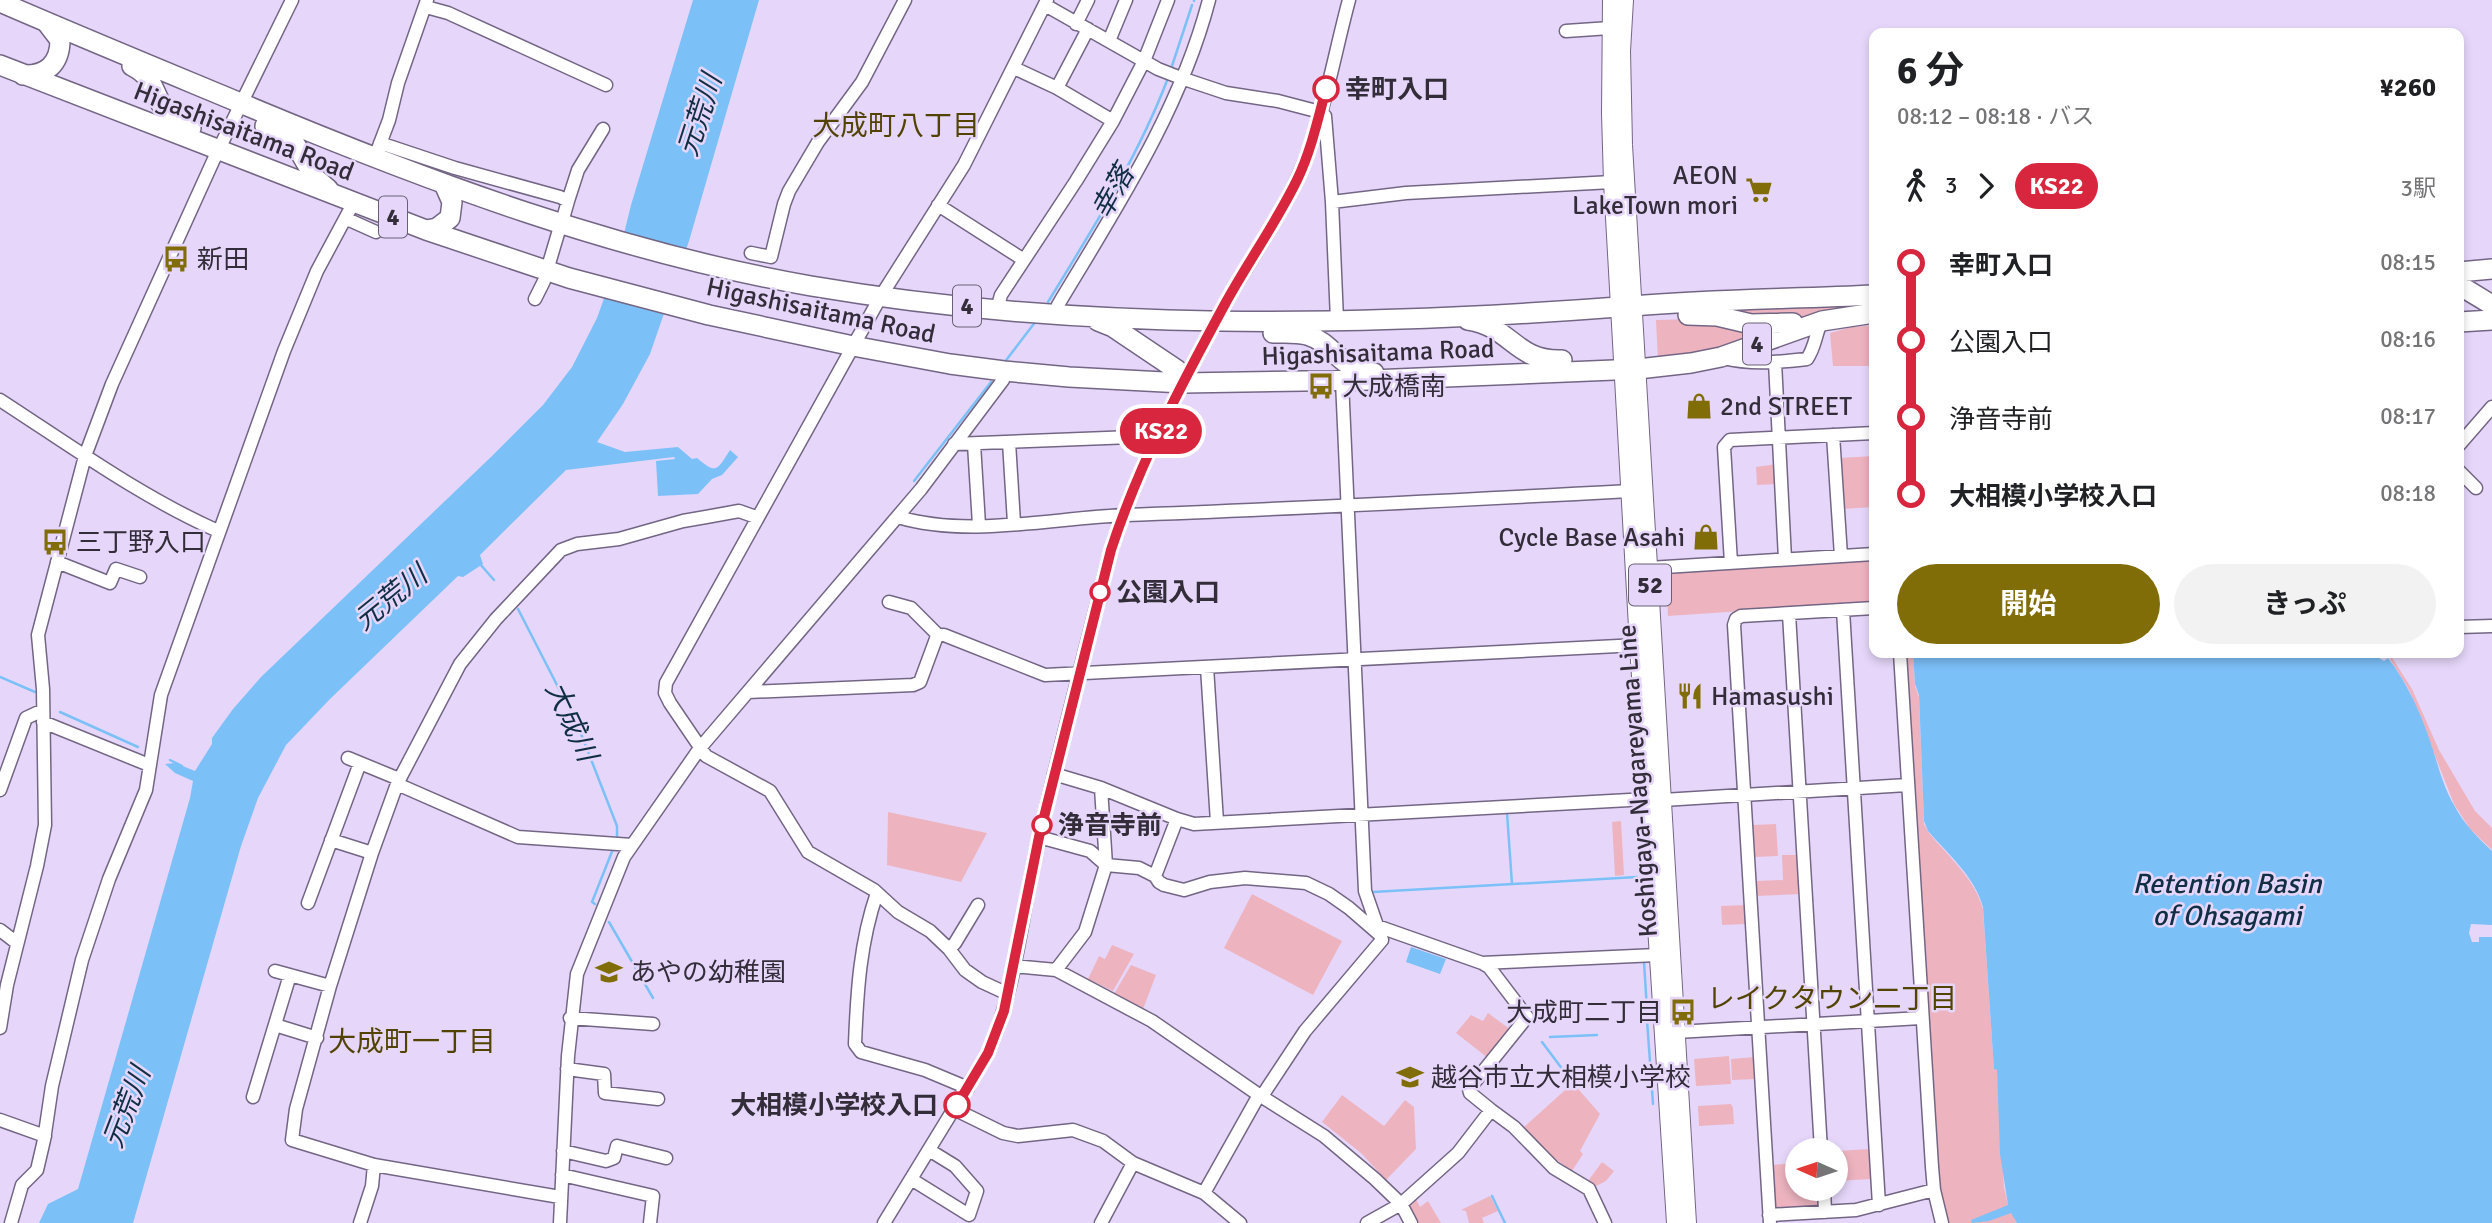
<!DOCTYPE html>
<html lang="ja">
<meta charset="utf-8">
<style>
:root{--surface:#fff;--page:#f2f2f2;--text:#202124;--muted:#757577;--accent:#816d08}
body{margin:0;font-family:Signika,"Noto Sans JP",sans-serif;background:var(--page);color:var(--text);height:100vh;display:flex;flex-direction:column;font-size:26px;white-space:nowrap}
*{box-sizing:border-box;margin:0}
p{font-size:23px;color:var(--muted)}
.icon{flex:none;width:38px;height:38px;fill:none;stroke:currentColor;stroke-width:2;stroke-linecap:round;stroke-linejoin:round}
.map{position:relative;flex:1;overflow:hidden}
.drawer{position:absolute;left:1869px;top:28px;width:595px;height:630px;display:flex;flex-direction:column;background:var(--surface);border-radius:14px;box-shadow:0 4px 10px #0003}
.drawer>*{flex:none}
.badge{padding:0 14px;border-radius:23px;font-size:24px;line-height:46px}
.needle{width:46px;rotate:273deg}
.tools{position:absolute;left:1785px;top:1138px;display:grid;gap:14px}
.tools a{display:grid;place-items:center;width:63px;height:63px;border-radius:50%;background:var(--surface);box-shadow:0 4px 10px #0003;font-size:35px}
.map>.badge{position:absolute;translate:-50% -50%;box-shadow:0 0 0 4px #fff}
.legs{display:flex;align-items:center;gap:10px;height:77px;padding:0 28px;font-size:23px}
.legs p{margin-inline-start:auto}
.headline{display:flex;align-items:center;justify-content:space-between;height:119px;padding:0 28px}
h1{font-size:38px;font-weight:700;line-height:52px}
.primary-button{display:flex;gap:14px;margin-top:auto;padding:14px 28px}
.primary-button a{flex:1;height:80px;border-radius:42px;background:var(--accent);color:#fff;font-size:28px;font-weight:700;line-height:80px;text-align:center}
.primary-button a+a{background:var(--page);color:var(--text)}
ul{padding:0 28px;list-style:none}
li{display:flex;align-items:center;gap:24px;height:77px;font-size:26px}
li i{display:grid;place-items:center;width:10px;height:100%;margin:0 9px;background:currentColor}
li i::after{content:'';width:18px;height:18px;margin:-9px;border:5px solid;border-radius:50%;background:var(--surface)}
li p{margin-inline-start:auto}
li:first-child i{background:linear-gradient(#0000 50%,currentColor 0)}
li:last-child i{background:linear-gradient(currentColor 50%,#0000 0)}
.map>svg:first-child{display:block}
.green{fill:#edb4c0}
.water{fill:#7cc0f8}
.pier{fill:#e6d7fa}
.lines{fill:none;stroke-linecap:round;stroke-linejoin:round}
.stream{stroke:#7cc0f8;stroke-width:2.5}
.minor-casing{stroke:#736684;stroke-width:15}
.major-casing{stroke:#736684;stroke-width:18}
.highway-casing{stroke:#736684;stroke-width:22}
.minor{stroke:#fff;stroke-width:12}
.major{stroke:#fff;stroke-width:16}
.highway{stroke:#fff;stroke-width:19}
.line-1-casing{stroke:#fff;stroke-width:16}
.line-1{stroke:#d7263d;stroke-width:10}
.stop-1-dot{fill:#fff;stroke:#d7263d;stroke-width:3.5}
.labels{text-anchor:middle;stroke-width:5;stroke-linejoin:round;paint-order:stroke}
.shield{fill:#e6d7fa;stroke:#696074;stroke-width:2}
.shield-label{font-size:24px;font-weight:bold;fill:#332d3a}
.stop-label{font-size:26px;font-weight:bold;fill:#332d3a;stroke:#e6d7fa;text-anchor:start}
.street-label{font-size:26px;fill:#332d3a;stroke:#e6d7fa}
.poi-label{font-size:26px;fill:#332d3a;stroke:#e6d7fa;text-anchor:start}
.water-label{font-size:28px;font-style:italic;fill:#102e44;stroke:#e6d7fa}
.neighbourhood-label{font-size:28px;fill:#524400;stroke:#e6d7fa}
</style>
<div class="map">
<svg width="2492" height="1223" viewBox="0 0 2492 1223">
<rect width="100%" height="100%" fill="#e6d7fa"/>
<!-- green -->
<path class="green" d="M1874 299V308L1836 314 1762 321 1699 310Z
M1694 319 1783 328 1721 351 1658 361 1656 320Z
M1874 325V366H1833L1830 333 1851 327Z
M1874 456V507L1842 509 1839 458Z
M1777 464V484L1757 485 1756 467Z
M1874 561V602L1668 616 1666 580 1670 572Z
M1905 653H1913L1915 686 1919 697 1924 824 1929 833C1948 856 1975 879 1983 909L1994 1068 1997 1070 2004 1187 2008 1205 2017 1223H1947L1938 1186Z
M2391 656 2412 689 2439 750 2475 811 2492 828V850L2470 829 2454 804 2409 690 2390 659Z
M888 812 987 833 961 882 887 865Z
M1621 821 1624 875 1615 876 1612 822Z
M1776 824 1778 856 1755 857 1753 825Z
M1782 855H1800L1802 894 1757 896 1756 881 1783 880Z
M1252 894 1342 941 1313 995 1224 948Z
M1746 905 1747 924 1722 925 1721 906Z
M1112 945 1134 954 1113 991 1088 979 1099 956 1105 959Z
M1131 965 1156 975 1143 1009 1114 994Z
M1488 1013 1511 1030 1488 1058 1456 1033 1471 1015 1483 1021Z
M1729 1056 1731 1084 1696 1086 1694 1059Z
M1755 1057 1757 1079 1732 1080 1731 1059Z
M1573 1083 1600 1114 1580 1151 1583 1154 1572 1171 1540 1148 1523 1128Z
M1342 1095 1384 1126 1405 1100 1414 1107 1416 1149 1386 1180 1361 1153 1322 1122Z
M1731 1104 1733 1108 1734 1124 1699 1126 1698 1106Z
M1871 1149 1872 1179 1836 1181V1151Z
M1602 1162 1614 1171 1606 1181 1594 1187 1588 1181Z
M1797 1163V1188H1819L1820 1204 1815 1209 1781 1211 1774 1205 1772 1165Z
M1490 1196 1498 1211 1482 1218 1484 1223H1469L1466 1211 1461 1210Z
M1416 1199 1420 1207 1428 1201 1441 1223H1417L1408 1206Z"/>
<!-- water -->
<path class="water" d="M693 0H759L689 241 650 354 623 404 597 442 625 452 678 447 692 459 697 458C717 475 717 470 730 450L738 457 722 475 712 479 698 494 658 496 656 461 675 459 674 457 566 470 480 555 483 564 463 577 458 576 330 699 286 745 258 798 241 846 133 1223H39L48 1204 78 1189 190 798 193 781 175 773 165 764 175 763 195 771 212 744V738L233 709 261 677 492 456 543 405 572 367 597 318 617 262 631 205Z
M1913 653H2360C2368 658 2377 655 2384 661L2388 658C2408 684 2423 718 2433 750 2439 769 2444 788 2454 805 2463 823 2477 837 2492 851V925L2471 924 2469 933 2472 942H2479V937H2492V1223H2017L2011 1213 1989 1221 1972 1223 1971 1220 2008 1205 2000 1154 1997 1070 1994 1069 1983 907C1975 877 1948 854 1928 831L1924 821 1919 695 1915 684Z
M1411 947 1446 959 1440 974 1406 962Z"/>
<!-- pier -->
<path class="pier" d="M621 232 690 250 667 315 601 297 614 261Z"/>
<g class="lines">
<!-- stream -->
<path class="stream" d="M1194 1V0
M1171 69 1192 5
M1048 302C1092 230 1138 157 1168 78
M1004 363 1036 321
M914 481 991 382
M480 564 494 580
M518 609 578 726 617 826V836
M0 677 35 692
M60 712 138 747
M170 760 182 766
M1507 813 1512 884
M1373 892 1637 877
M595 904 592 902 613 849
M609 922 653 998
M1644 962 1647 1010
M1647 1020 1653 1104
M1550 1037 1597 1035
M1542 1042 1572 1082
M1492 1196 1505 1223"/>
<!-- minor casing -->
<g class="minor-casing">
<path id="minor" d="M1045 5 1158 69 1181 78 1226 93 1278 101 1320 112 1325 116 1332 202 1337 320
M426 7 448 13 606 85
M1076 24 1088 0
M1566 31 1610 28
M1109 41 1126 0
M1014 68 1057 88 1113 121
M1057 88 1088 29
M380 143 455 168 560 197 568 201 564 215
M378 149 389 120 398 83 427 0
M568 201 578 170 603 129
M1332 202 1406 193 1612 182
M938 205 1024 260
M347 219 376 232
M751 253 771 257 784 204 789 191 818 142 862 82 905 0
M548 267 559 230
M535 299 544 281
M997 309 1001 295 1076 181 1113 121 1144 61 1168 0
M1055 314 1058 305C1116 208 1180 111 1209 0
M1724 358C1751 365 1780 362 1807 359 1816 346 1815 334 1822 321
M1775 362 1785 559
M0 400C71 446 141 497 218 531
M1833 435 1841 556
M1009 442 1014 523
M954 444 1158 436
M974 444 979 525
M2459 445 2492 407
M2459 471 2476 488
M898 517C968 538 1053 518 1125 515 1293 509 1462 500 1630 491
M57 562 110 583 116 569 140 577
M1731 563 1724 447 1730 440 1874 433
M1649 568 1874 554
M1843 610 1879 1205
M1789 614 1821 1150
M2459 627 2492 626
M936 635H944L1045 675 1638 645
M1900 653 1932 1167 1934 1190 1942 1223
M1207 667 1217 822
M748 692 913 685 920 682 937 636 936 633 911 608 889 602
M43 722 149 765
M348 758 399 779
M1054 774 1101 788 1177 819 1194 824 1648 799 1663 800 1907 785
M397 784 518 837 632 845
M0 790 26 718 43 710
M1039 837 1090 851 1106 865 1139 868 1155 876 1159 882 1164 885 1184 890 1210 882 1245 878 1306 883 1329 894 1349 908 1379 934
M331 840 372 853
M1155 876 1177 819
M877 893C860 942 857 992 855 1044L861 1052 925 1070 968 1088
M308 903 360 763
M0 930 17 943
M949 949 955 943 978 905
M1482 963 1657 955
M1014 966 1056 970 1152 1021 1259 1095 1324 1136 1375 1179 1401 1204 1411 1223
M1056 970 1085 932 1106 865 1101 788
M275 971 330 986
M1008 994 982 982 965 970 949 949 930 931 898 912 874 890 808 852 770 791 706 756 670 703 665 693 666 683 881 296 964 165 1047 0
M570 1018 653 1024
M275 1025 317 1038
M0 1028 7 985 37 866 45 825 43 689 38 635 85 456 112 384 214 159 292 0
M1677 1032 1921 1018
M567 1069 604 1074 605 1093 658 1099
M1262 1096 1305 1031 1382 940 1365 891 1342 381
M253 1097 290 975
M954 1109 1003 1133 1018 1136 1073 1130 1103 1141 1133 1163 1204 1193 1240 1223
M1491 1110 1514 1127 1554 1168 1589 1189 1605 1223
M0 1120 45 1136
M563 1151 606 1161 614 1158 617 1146 666 1158
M562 1175 653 1196 650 1223
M911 1179 969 1215 977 1191 955 1166 929 1150
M1824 1188 1825 1212
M1204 1193 1259 1095
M560 1197 374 1165 292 1140 296 1109 330 986 372 853 397 784 460 664 496 619 561 550 577 544 619 539 683 521 706 517 739 511 756 517
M1769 1215 1856 1210 1934 1190
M11 1223 22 1185 37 1170 44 1140 52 1086 82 960 109 879 146 790 161 695 284 351 317 271 354 202
M360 1223 372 1186 374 1165
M560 1223 568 1056 577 974 624 857 700 748 921 489 1003 380 1004 371
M884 1223 988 1053C1016 989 1021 919 1036 851 1059 750 1085 650 1111 550 1139 464 1182 382 1225 304 1249 262 1277 222 1297 179 1323 124 1333 59 1349 0
M1101 1223 1133 1163
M1367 1223 1401 1204 1458 1153 1491 1110 1470 1093 1469 1089 1527 1017 1489 967 1482 963 1377 926
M1770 1223 1734 625 1736 619 1741 616 1874 608"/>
</g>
<!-- major casing -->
<g class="major-casing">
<path id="major" d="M1611 0 1610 113 1612 182 1638 645 1675 1223
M1625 0 1622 51 1624 145 1688 1223"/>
</g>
<!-- highway casing -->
<g class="highway-casing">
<path id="highway" d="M0 2C83 38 166 72 250 107 432 183 617 252 811 286 1081 332 1360 327 1632 306 1713 299 1794 299 1874 295
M0 65 426 230 569 278 709 315 853 346 950 364 1004 371 1069 377 1183 383 1372 380 1638 369 1691 363 1721 357 1822 321 1874 313
M132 66C156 78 152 93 166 112 172 120 182 124 191 128
M23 75C47 76 60 63 60 40L47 23
M265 126 295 144 315 178 328 189
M426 230 437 228 450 218 452 202 444 184
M2459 272 2492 269
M2459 285 2492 305
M1688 315 1717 316 1751 324 1793 323
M1468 320C1511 326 1515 362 1562 360
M1098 321 1113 327 1177 370 1183 383
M2459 322 2492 320
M1273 333C1284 333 1296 332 1307 335 1336 344 1336 368 1374 373"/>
</g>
<!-- minor -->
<use href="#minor" class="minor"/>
<!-- major -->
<use href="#major" class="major"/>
<!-- highway -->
<use href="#highway" class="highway"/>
</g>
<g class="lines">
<!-- line-1 casing -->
<g class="line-1-casing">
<path id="line-1" d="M957 1105 988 1053 1004 1011 1039 837 1111 550C1139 464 1182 383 1225 304 1248 262 1276 223 1297 180 1311 151 1318 119 1326 89"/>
</g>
<!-- line-1 -->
<use href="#line-1" class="line-1"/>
</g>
<!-- icons -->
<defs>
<g id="supermarket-bare" transform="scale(2.1)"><path d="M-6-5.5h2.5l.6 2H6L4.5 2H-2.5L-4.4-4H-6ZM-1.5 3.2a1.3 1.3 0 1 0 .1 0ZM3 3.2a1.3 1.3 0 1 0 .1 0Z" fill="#816d08" stroke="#e6d7fa" stroke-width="2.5" paint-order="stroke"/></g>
<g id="bus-bare" transform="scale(2.1)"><path d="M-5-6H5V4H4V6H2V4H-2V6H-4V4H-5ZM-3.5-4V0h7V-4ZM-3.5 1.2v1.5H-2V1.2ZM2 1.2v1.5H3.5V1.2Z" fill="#816d08" stroke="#e6d7fa" stroke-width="2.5" paint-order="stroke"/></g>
<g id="shop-bare" transform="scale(2.1)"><path d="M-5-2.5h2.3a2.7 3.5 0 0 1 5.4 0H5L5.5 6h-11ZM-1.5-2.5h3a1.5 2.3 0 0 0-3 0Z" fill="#816d08" stroke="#e6d7fa" stroke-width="2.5" paint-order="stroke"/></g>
<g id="restaurant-bare" transform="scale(2.1)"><path d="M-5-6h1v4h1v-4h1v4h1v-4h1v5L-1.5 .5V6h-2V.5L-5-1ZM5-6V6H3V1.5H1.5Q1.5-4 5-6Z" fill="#816d08" stroke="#e6d7fa" stroke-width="2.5" paint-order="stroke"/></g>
<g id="school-bare" transform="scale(2.1)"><path d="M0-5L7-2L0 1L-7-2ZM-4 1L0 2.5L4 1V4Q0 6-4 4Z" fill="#816d08" stroke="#e6d7fa" stroke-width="2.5" paint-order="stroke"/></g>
</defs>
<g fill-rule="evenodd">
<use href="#supermarket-bare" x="1759" y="190"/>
<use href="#bus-bare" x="176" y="259"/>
<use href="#bus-bare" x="1321" y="386"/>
<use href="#shop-bare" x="1699" y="406"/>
<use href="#shop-bare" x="1706" y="537"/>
<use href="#bus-bare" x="55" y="542"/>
<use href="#restaurant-bare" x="1690" y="696"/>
<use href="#school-bare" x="609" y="972"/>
<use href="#bus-bare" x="1683" y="1012"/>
<use href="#school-bare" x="1410" y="1077"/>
</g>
<!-- markers -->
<g class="stop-1-dot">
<circle cx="1326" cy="89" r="12"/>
<circle cx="1100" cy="592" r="9"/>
<circle cx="1042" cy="825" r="9"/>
<circle cx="957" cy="1105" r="12"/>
</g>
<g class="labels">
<!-- shield labels -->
<g class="shield">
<rect x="379" y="196.5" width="28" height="41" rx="5"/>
<rect x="953" y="285.5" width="28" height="41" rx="5"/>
<rect x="1743" y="323.5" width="28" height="41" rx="5"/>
<rect x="1629" y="564.5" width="42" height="41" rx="5"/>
</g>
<g class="shield-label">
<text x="393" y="225">4</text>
<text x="967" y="314">4</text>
<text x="1757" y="352">4</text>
<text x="1650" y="593">52</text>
</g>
<!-- stop labels -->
<g class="stop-label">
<text x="1345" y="98">幸町入口</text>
<text x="1116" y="601">公園入口</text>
<text x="1058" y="834">浄音寺前</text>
<text x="938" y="1114" text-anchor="end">大相模小学校入口</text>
</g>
<!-- street labels -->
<g class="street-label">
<text transform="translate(244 131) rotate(21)" y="9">Higashisaitama Road</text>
<text transform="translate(821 310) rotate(12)" y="9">Higashisaitama Road</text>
<text transform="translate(1378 352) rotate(-2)" y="9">Higashisaitama Road</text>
<text transform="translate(1637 781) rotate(-94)" y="9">Koshigaya-Nagareyama Line</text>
</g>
<!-- poi labels -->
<g class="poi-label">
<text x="1738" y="184" text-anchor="end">AEON<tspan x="1738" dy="30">LakeTown mori</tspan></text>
<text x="197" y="268">新田</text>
<text x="1342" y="395">大成橋南</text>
<text x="1720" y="415">2nd STREET</text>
<text x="1685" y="546" text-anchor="end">Cycle Base Asahi</text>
<text x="76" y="551">三丁野入口</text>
<text x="1711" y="705">Hamasushi</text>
<text x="630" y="981">あやの幼稚園</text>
<text x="1662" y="1021" text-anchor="end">大成町二丁目</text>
<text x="1431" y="1086">越谷市立大相模小学校</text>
</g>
<!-- water labels -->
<g class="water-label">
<text transform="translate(699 115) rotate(-72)" y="10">元荒川</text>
<text transform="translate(1112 192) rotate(-61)" y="10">幸落</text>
<text transform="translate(390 597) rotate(-39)" y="10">元荒川</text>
<text transform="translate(572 721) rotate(65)" y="10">大成川</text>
<text x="2227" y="893">Retention Basin<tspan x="2227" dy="32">of Ohsagami</tspan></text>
<text transform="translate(126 1107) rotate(-69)" y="10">元荒川</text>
</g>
<!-- neighbourhood labels -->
<g class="neighbourhood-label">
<text x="896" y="135">大成町八丁目</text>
<text x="1832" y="1008">レイクタウン二丁目</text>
<text x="412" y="1051">大成町一丁目</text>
</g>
</g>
</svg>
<div class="tools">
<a><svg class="needle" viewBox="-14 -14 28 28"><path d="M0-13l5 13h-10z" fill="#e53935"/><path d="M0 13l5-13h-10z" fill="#757577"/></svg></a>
</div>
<b class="badge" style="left:1161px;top:431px;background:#d7263d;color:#fff">KS22</b>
<section class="drawer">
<div class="headline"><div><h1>6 分</h1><p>08:12 – 08:18 · バス</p></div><b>¥260</b></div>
<div class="legs"><svg class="icon" aria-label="walk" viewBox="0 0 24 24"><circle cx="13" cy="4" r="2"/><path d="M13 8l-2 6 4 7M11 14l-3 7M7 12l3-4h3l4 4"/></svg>3<svg class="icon" aria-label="forward" viewBox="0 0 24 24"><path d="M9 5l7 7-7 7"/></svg><b class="badge" style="background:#d7263d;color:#fff">KS22</b><p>3駅</p></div>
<ul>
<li><i style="color:#d7263d"></i><b>幸町入口</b><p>08:15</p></li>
<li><i style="color:#d7263d"></i><span>公園入口</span><p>08:16</p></li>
<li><i style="color:#d7263d"></i><span>浄音寺前</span><p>08:17</p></li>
<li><i style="color:#d7263d"></i><b>大相模小学校入口</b><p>08:18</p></li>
</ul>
<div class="primary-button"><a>開始</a><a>きっぷ</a></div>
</section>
</div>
